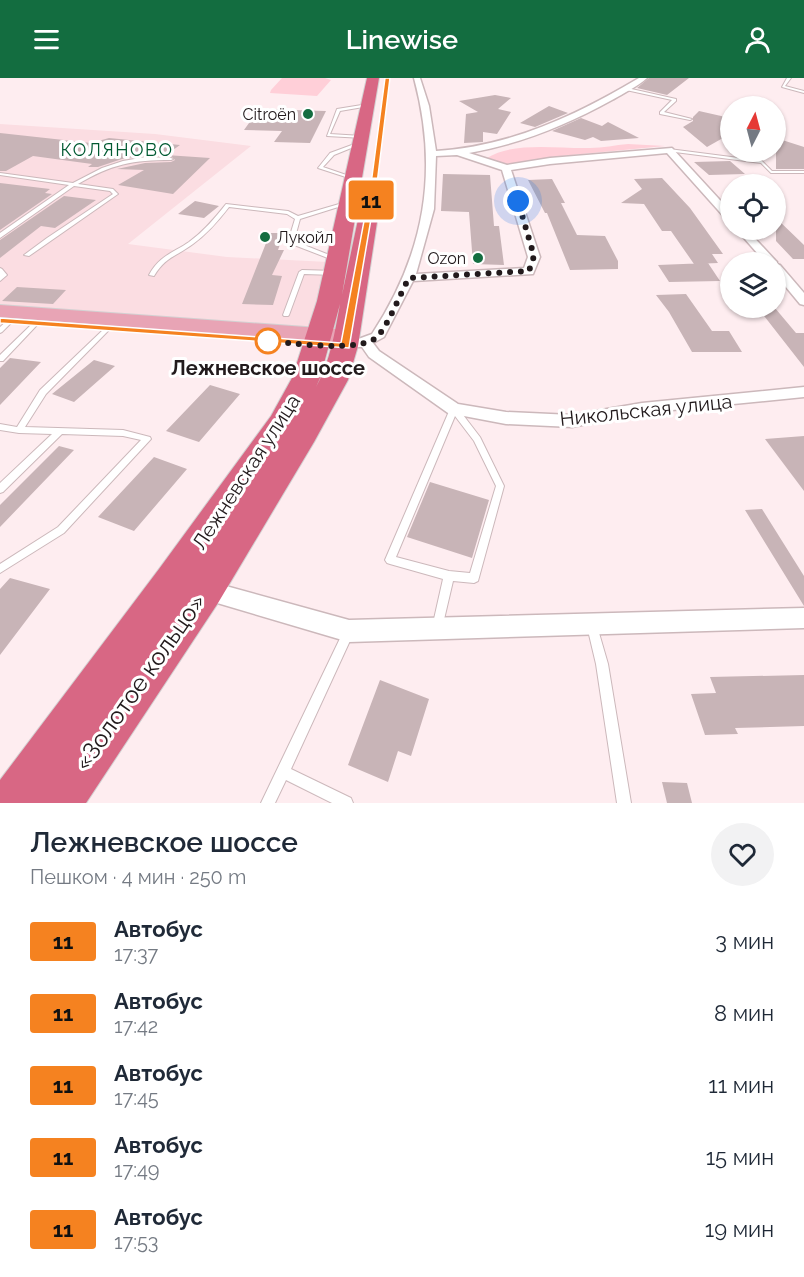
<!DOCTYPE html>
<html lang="ru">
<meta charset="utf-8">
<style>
:root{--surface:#fff;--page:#f2f2f3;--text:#1f2937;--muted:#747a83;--accent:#136d40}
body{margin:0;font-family:Raleway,sans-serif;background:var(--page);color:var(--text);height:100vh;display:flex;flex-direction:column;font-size:22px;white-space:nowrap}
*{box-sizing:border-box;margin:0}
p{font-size:20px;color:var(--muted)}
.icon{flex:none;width:33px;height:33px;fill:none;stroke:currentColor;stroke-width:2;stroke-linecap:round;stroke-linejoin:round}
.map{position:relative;height:725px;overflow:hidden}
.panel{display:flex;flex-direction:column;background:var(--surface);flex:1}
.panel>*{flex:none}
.badge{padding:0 12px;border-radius:4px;font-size:21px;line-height:39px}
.needle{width:39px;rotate:6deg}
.tools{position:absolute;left:720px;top:18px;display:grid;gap:12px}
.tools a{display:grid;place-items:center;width:66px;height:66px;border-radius:50%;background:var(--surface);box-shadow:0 2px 4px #0004;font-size:30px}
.you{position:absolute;width:30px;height:30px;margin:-15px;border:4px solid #fff;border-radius:50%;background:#1a73e8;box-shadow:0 0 0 9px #1a73e833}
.map>.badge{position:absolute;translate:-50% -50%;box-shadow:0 0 0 3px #fff}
.round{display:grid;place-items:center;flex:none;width:63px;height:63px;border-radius:32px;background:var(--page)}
.headline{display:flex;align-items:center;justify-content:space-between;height:102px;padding:0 30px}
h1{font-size:28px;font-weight:600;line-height:45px}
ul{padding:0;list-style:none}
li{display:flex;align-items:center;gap:18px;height:72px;padding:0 30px}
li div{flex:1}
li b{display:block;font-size:22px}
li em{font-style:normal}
li .badge{min-width:66px;font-weight:700;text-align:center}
header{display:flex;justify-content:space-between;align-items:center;height:78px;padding:0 30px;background:var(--accent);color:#fff;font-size:27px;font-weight:600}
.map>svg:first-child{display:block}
.built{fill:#fbdde2}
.green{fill:#ffcfd8}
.building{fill:#c8b4b7}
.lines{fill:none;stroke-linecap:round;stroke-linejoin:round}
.lane-casing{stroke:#ccb8bb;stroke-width:2}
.street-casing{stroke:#ccb8bb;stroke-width:3}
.primary-casing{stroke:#d3d1d2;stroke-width:2}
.highway-casing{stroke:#d3d1d2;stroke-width:2}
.lane{fill:#fff;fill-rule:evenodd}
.street{fill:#fff;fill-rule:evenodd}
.primary{fill:#e8a4b5;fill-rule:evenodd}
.highway{fill:#d86784;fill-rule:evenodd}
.line{fill:#f58220;stroke:#fff;stroke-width:1.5}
.walk{stroke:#221a1c;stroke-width:6;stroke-dasharray:0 10.8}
.poi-dot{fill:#136d40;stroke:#fff;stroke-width:2}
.stop-dot{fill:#fff;stroke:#f58220;stroke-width:3}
.labels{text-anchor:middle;stroke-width:6;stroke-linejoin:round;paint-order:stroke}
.far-poi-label{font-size:16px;fill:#221a1c;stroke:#fff;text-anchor:end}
.far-quarter-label{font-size:18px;letter-spacing:1.5px;fill:#015a32;stroke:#fff}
.stop-label{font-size:20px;font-weight:bold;fill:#221a1c;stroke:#fff}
.street-label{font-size:20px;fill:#221a1c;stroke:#fff}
.near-street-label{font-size:24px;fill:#221a1c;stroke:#fff}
</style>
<header><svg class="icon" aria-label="menu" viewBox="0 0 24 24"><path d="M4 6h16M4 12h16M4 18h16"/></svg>Linewise<svg class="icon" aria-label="person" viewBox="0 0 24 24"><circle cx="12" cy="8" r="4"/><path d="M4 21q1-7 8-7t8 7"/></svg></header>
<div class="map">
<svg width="804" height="725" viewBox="0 0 804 725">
<rect width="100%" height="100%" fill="#feedf0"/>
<!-- built -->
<path class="built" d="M0 46 155 56 251 68 128 166 227 179 328 184 315 251 0 230Z"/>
<!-- green -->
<path class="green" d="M282 0H325L331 2 317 18 270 15 271 12Z
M628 66 665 68 551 79 507 88 487 80C514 63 559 71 590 70 603 70 615 67 628 66Z"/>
<!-- building -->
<path class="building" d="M649 0H689L667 17 637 10Z
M495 17 511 20 498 31 511 34 497 56 483 54V64L464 65 466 36 478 34 459 23Z
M549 28 568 35 535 49 520 45Z
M259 31 326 33 310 65 274 64 282 53 244 52Z
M699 33 730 40V56L707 69 683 49 693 43V39Z
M581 40 602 48 608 44 639 60 601 63 593 59 585 62 552 53Z
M0 55 91 65 109 60 180 67 166 77 210 80 173 116 118 107 144 92 117 91 145 85 171 84 175 82 171 78 146 77 122 81 98 89H88L92 86 33 78 6 93H0Z
M776 60 804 69V91H776Z
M730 83 745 96 709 97 694 84Z
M443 96 490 97 494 148H499L504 187 473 186 469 134 441 133Z
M662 100 690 130 723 176H712L718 185 694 186 671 153H662L644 126 621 125 642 111 634 101Z
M552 101 565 125H561L577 157 605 158 618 183V191L570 192 547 135H545L528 102Z
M0 105 50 111 45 115 52 116 0 152Z
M64 118 96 122 55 150 41 148 0 180V162Z
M195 123 219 128 204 140 178 136Z
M776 140 804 167V181H793L776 163Z
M270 155H284L278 172H284L272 197 282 198 273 227 242 226Z
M708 185 720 203 669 204 658 187Z
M17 209 66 212 53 226 2 223Z
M686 216 712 253H729L742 274H692L669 234 656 217Z
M758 230H775L796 255H804V289Z
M10 280 41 284 0 327V290Z
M94 282 115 288 74 324 52 316Z
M210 307 240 316 199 364 166 353Z
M804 358V413L765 361Z
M59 368 74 372 0 449V427Z
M154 379 187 391 134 453 98 439Z
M430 404 489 422 472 480 407 459Z
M762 431 804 498V528L745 432Z
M10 500 50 511 0 577V511Z
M804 597V648L735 650 738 656 705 657 691 616 716 615 710 599Z
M380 602 429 621 411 678 398 673 388 704 348 687Z
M662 704 687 705 692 725H667Z"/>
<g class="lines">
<!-- lane casing -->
<g class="lane-casing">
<path id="lane" d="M787 0H791L785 8 804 13V15L782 9Z
M627 10 676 21V23L664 34 692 41 690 42 660 36V34L672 22 626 12Z
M368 26 369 28 340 33 330 56 362 58 363 60 327 58 337 31Z
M360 64 361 66 334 77 323 89 355 100V102L318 90 330 75Z
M669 71 762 83 772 93H804V95H771L761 85 667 73V72Z
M146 79 171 80 173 81 171 82C133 82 112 86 78 106L113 111 118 116 29 178 24 177 47 160 113 116 110 113 74 108 0 160V155L69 107 0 97V95L73 105 102 90 123 83Z
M346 124 351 125 300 141 294 163 337 180V182H333L289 165 288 164 295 141 287 136 229 129C219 142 207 156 193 166 177 178 165 179 154 198L149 197C159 178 173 175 189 164 204 153 215 140 226 126L288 133 298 138Z
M0 190 2 191 7 197 0 203Z
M302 192 335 193 338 195 335 197 304 196 289 237 288 238H284L283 237 299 194Z
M10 241 13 243 2 254 0 255V249L8 242Z
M36 243 39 245 38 246 3 283H0V277L34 244Z
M107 249 109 250V252L46 316 25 349 123 352 150 359 151 361 64 455 0 495V486L58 449 141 362 123 358 62 356 3 414 0 415V405L52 356 19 355 0 352V346L17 349 40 312 105 250Z
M454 328 457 329 480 359 504 408 478 503 474 505 453 503 442 550 441 554 437 555 433 554 432 550 443 501 390 486 387 485 385 482 450 331ZM455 338 474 363 496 408 470 495 449 493 396 479Z
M592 543 596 544 597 548 608 586 631 725H617L596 586 587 548 588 544Z
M349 549 353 550 354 554 291 691 351 720 353 725H332L286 702 275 725H261L345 550Z"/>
</g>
<!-- street casing -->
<g class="street-casing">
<path id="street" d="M414 0H420L429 28 436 73C511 68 575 38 639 0H647C637 9 624 15 612 22 567 47 520 66 469 75L507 87 550 80 672 70 730 133V142L726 141 667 75 550 86 511 92 540 179 533 196 413 203 384 259 373 265 379 273 458 326 506 334 572 337 642 325 804 309V319L642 335 572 349 506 346 448 335 369 279 362 269H353L351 266 353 263 372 256C425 175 439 93 414 0ZM457 77 502 92 528 179 524 190 416 196 434 131 436 78Z
M737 152H747L775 182 777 184 776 186 765 184Z
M776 186 780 187 804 215V227L800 226 776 197Z
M204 502 349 542 804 530V550L349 564 197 519 194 512 197 505Z"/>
</g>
<!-- primary casing -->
<g class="primary-casing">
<path id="primary" d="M0 227 347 252 355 254 358 259 355 264 347 266 0 239Z"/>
</g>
<!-- highway casing -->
<g class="highway-casing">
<path id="highway" d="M367 0H379L342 217 363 118 365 114H379L381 118 358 268 348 302 314 364 218 525 86 725H0V702L159 491 271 338 292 300 317 223ZM340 226C335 254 330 284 316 309L320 300Z"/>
</g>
<!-- lane -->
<use href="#lane" class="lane"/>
<!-- street -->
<use href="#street" class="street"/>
<!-- primary -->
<use href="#primary" class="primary"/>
<!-- highway -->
<use href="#highway" class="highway"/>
</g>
<!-- line -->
<path class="line" d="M385 0H390L377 106 349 270 0 245V240L341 265 371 106Z"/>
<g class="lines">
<!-- walk -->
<path class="walk" d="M268 263 262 262C286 264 363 277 379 257 391 241 399 218 409 200L529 193 534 178 518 123"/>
</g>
<!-- markers -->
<g class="poi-dot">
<circle cx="308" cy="36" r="6"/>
<circle cx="265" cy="159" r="6"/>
<circle cx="478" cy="180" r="6"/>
</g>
<circle class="stop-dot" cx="268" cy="263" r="12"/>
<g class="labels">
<!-- far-poi labels -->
<g class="far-poi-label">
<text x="296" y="42">Citroën</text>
<text x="277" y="165" text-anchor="start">Лукойл</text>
<text x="466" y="186">Ozon</text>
</g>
<!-- far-quarter labels -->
<g class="far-quarter-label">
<text x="117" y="78">КОЛЯНОВО</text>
</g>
<!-- stop labels -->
<g class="stop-label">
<text x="268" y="297">Лежневское шоссе</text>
</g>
<!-- street labels -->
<g class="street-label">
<text transform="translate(646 332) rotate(-6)" y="7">Никольская улица</text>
<text transform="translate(246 394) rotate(-57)" y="7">Лежневская улица</text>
</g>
<!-- near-street labels -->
<g class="near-street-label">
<text transform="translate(140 604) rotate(-55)" y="8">«Золотое кольцо»</text>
</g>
</g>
</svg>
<div class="tools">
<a><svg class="needle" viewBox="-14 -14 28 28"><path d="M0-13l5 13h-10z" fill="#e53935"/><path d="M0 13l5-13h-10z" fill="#747a83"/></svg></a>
<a><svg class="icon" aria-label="locate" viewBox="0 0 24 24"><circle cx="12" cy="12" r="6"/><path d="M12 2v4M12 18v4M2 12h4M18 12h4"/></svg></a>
<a><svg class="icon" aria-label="layers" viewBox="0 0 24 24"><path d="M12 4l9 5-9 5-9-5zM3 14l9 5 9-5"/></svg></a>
</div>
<div class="you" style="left:518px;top:123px"></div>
<b class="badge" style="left:371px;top:122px;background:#f58220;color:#111">11</b>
</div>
<section class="panel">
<div class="headline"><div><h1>Лежневское шоссе</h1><p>Пешком · 4 мин · 250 m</p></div><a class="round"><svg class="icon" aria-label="heart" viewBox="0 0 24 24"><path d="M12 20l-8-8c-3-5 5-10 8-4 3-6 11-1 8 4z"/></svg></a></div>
<ul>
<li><span class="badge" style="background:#f58220;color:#111">11</span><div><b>Автобус</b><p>17:37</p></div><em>3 мин</em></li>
<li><span class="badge" style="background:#f58220;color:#111">11</span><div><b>Автобус</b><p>17:42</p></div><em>8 мин</em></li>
<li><span class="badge" style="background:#f58220;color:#111">11</span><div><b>Автобус</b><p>17:45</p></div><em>11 мин</em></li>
<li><span class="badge" style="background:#f58220;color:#111">11</span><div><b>Автобус</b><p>17:49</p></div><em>15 мин</em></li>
<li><span class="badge" style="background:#f58220;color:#111">11</span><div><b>Автобус</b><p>17:53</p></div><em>19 мин</em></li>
</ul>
</section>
